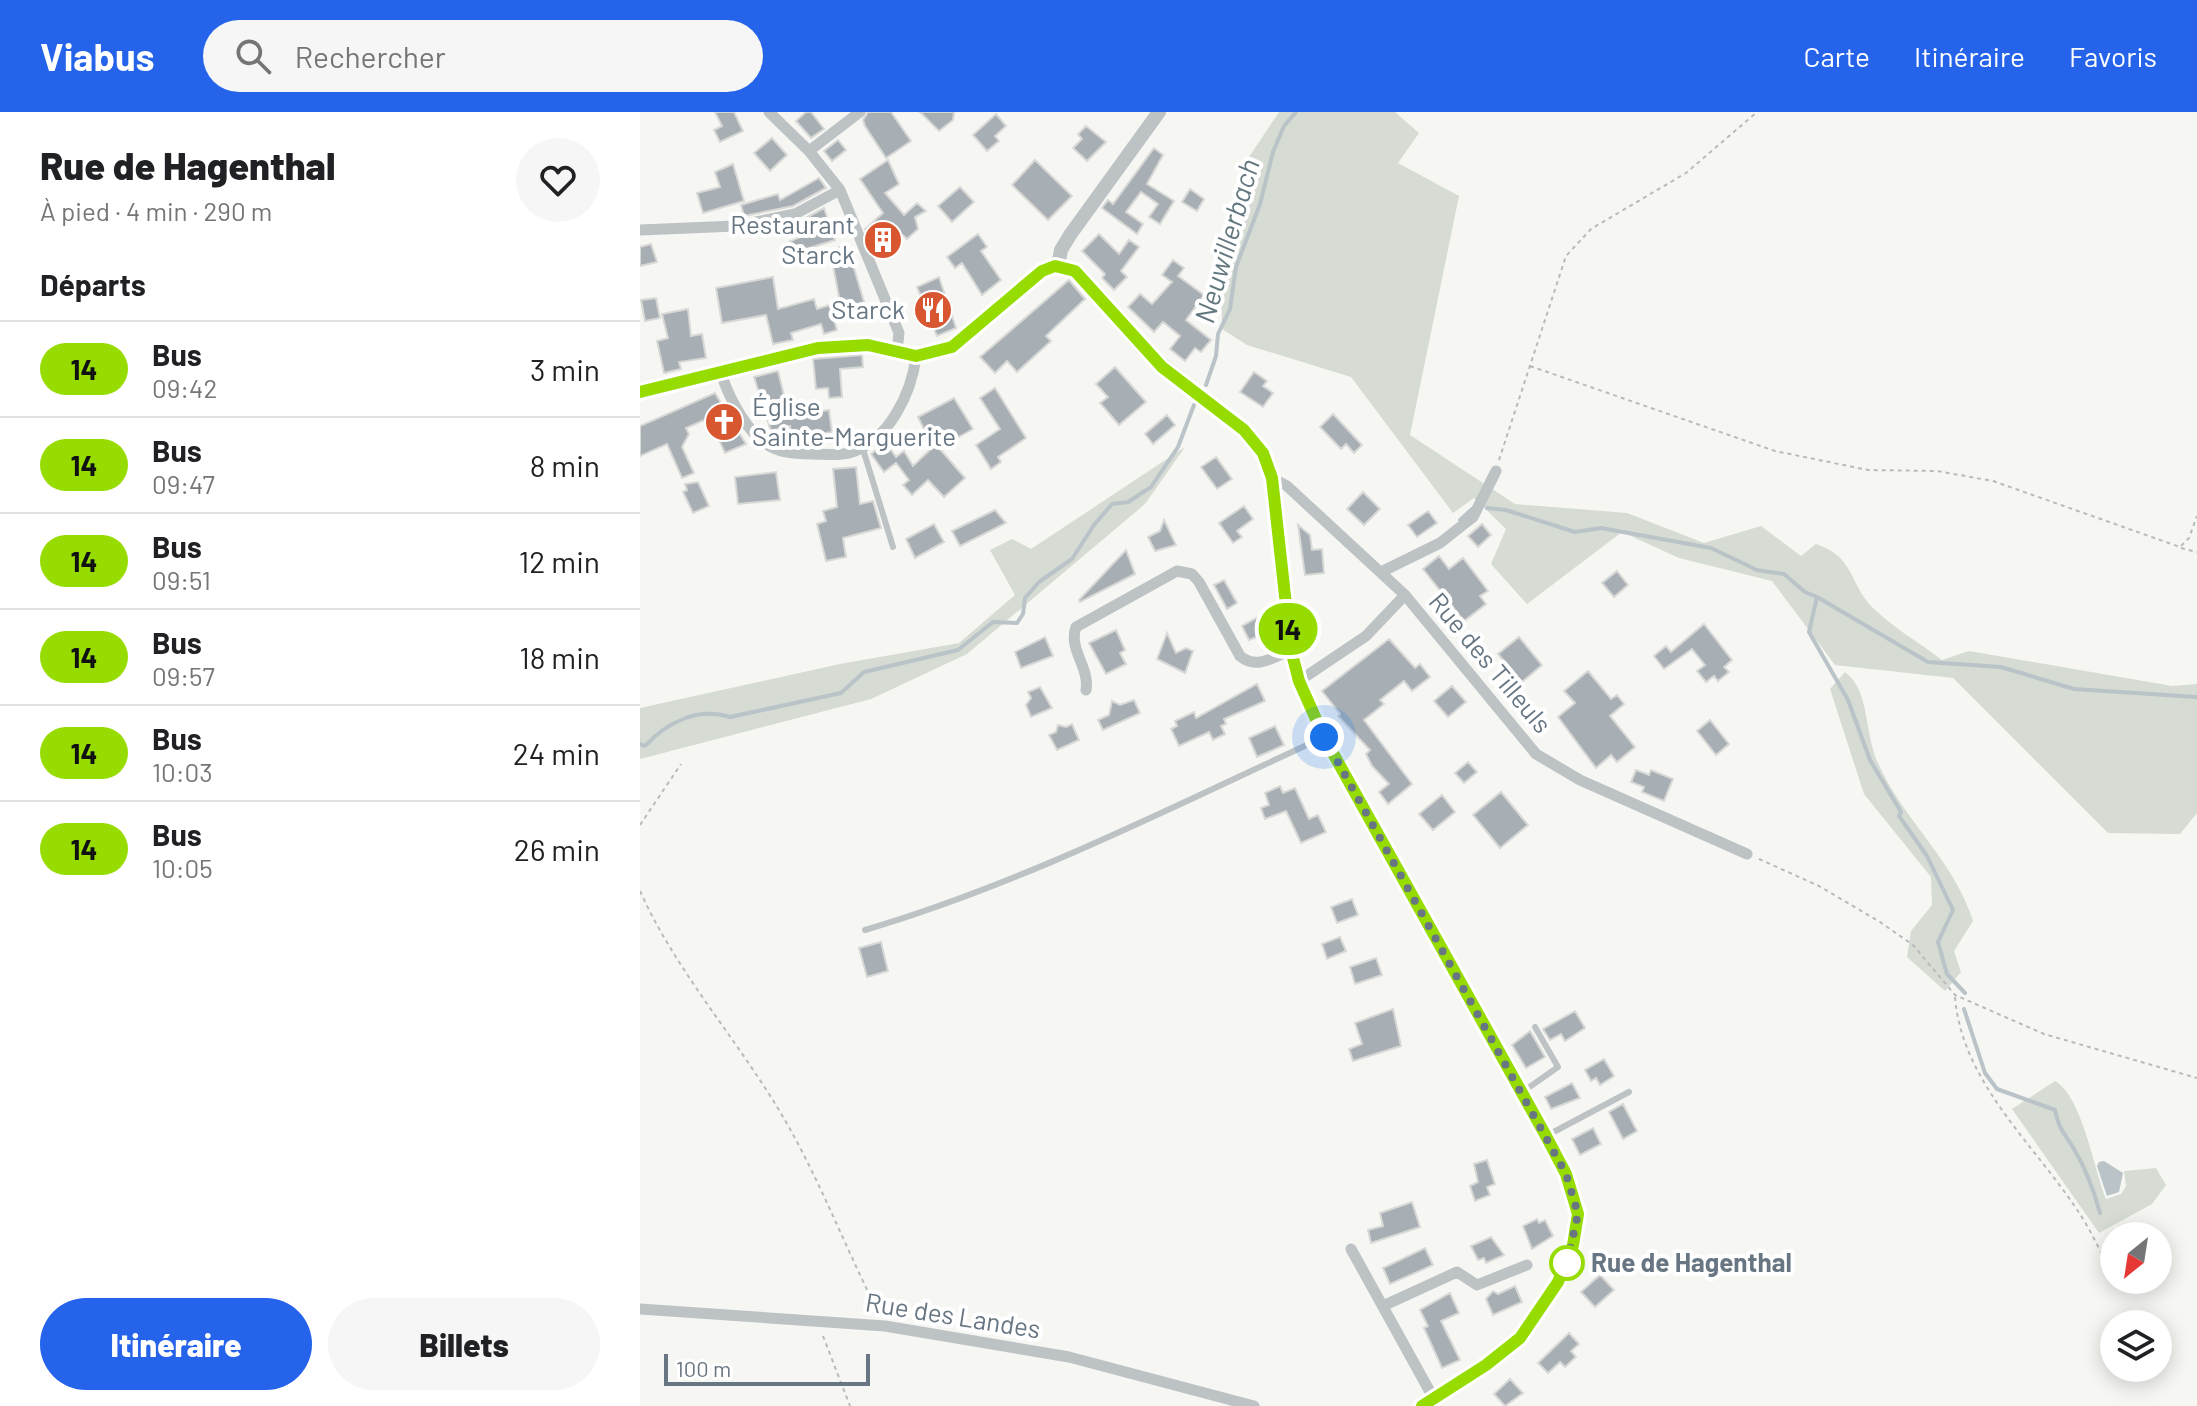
<!DOCTYPE html>
<html lang="fr">
<meta charset="utf-8">
<style>
:root{--surface:#fff;--page:#f6f6f6;--text:#202124;--muted:#757577;--line:#e0e0e0;--accent:#2563eb}
body{margin:0;font-family:Barlow,sans-serif;background:var(--page);color:var(--text);height:100vh;display:flex;flex-direction:column;font-size:30px;white-space:nowrap}
*{box-sizing:border-box;margin:0}
p{font-size:26px;color:var(--muted)}
.icon{flex:none;width:44px;height:44px;fill:none;stroke:currentColor;stroke-width:2;stroke-linecap:round;stroke-linejoin:round}
.map{position:relative;flex:1;overflow:hidden}
.details{display:flex;flex-direction:column;background:var(--surface);width:640px}
.details>*{flex:none}
.badge{padding:0 16px;border-radius:26px;font-size:28px;line-height:52px}
.needle{width:52px;rotate:210deg}
.controls{position:absolute;left:1460px;top:1110px;display:grid;gap:16px}
.controls a{display:grid;place-items:center;width:72px;height:72px;border-radius:50%;background:var(--surface);box-shadow:0 4px 20px #0003;font-size:40px}
.scale{position:absolute;left:24px;bottom:20px;width:206px;box-sizing:border-box;padding-left:8px;border:4px solid #677682;border-top:0;font-size:22px;line-height:28px;white-space:nowrap;color:#677682;-webkit-text-stroke:6px #fff;paint-order:stroke}
.you{position:absolute;width:40px;height:40px;margin:-20px;border:6px solid #fff;border-radius:50%;background:#1a73e8;box-shadow:0 0 0 12px #1a73e833}
.map>.badge{position:absolute;translate:-50% -50%;box-shadow:0 0 0 4px #fff}
h2{padding:0 40px;font-size:30px;line-height:72px}
.round{display:grid;place-items:center;flex:none;width:84px;height:84px;border-radius:42px;background:var(--page)}
.headline{display:flex;align-items:center;justify-content:space-between;height:136px;padding:0 40px}
h1{font-size:38px;font-weight:800;line-height:60px}
.cta{display:flex;gap:16px;margin-top:auto;padding:16px 40px}
.cta a{flex:1;height:92px;border-radius:48px;background:var(--accent);color:#fff;font-size:32px;font-weight:800;line-height:92px;text-align:center}
.cta a+a{background:var(--page);color:var(--text)}
ul{padding:0;list-style:none}
li{display:flex;align-items:center;gap:24px;height:96px;padding:0 40px;border-top:2px solid var(--line)}
li div{flex:1}
li b{display:block;font-size:30px}
li em{font-style:normal}
li .badge{min-width:88px;font-weight:700;text-align:center}
header{display:flex;align-items:center;gap:48px;box-sizing:border-box;height:112px;padding:0 40px;background:var(--accent);color:#fff}
header strong{font-size:38px}
nav{display:flex;gap:44px;margin-inline-start:auto;font-size:28px}
.search{width:560px;height:72px;background:var(--page);display:flex;align-items:center;gap:20px;box-sizing:border-box;padding:0 28px;border-radius:44px;color:var(--muted);font-size:30px}
main{display:flex;flex:1;min-height:0}
.map>svg:first-child{display:block}
.green{fill:#d6dbd3}
.water{fill:#b9c3c8}
.lines{fill:none;stroke-linecap:round;stroke-linejoin:round}
.stream{stroke:#b9c3c8;stroke-width:4}
.building{fill:#a7afb4;stroke:#d8d8d6;stroke-width:2}
.path{stroke:#b8bbbd;stroke-width:2;stroke-dasharray:4 4;stroke-linecap:butt}
.service{stroke:#bdc2c5;stroke-width:6}
.minor{stroke:#bdc2c5;stroke-width:11}
.tertiary{stroke:#bdc2c5;stroke-width:14}
.line-casing{stroke:#fff;stroke-width:18}
.line{stroke:#96dc00;stroke-width:12}
.walk{stroke:#677682;stroke-width:8;stroke-dasharray:0 14.4}
.stop-dot{fill:#fff;stroke:#96dc00;stroke-width:4}
.labels{text-anchor:middle;stroke-width:8;stroke-linejoin:round;paint-order:stroke}
.poi-label{font-size:26px;fill:#677682;stroke:#fff;text-anchor:end}
.street-label{font-size:26px;fill:#677682;stroke:#fff}
.stop-label{font-size:26px;font-weight:bold;fill:#677682;stroke:#fff;text-anchor:start}
.water-label{font-size:28px;font-style:italic;fill:#63777f;stroke:#fff}
</style>
<header>
<strong>Viabus</strong>
<div class="search"><svg class="icon" aria-label="search" viewBox="0 0 24 24"><circle cx="10" cy="10" r="6"/><path d="M15 15l6 6"/></svg>Rechercher</div>
<nav><a>Carte</a><a>Itinéraire</a><a>Favoris</a></nav>
</header>
<main>
<section class="details">
<div class="headline"><div><h1>Rue de Hagenthal</h1><p>À pied · 4 min · 290 m</p></div><a class="round"><svg class="icon" aria-label="heart" viewBox="0 0 24 24"><path d="M12 20l-8-8c-3-5 5-10 8-4 3-6 11-1 8 4z"/></svg></a></div>
<h2>Départs</h2>
<ul>
<li><span class="badge" style="background:#96dc00;color:#111">14</span><div><b>Bus</b><p>09:42</p></div><em>3 min</em></li>
<li><span class="badge" style="background:#96dc00;color:#111">14</span><div><b>Bus</b><p>09:47</p></div><em>8 min</em></li>
<li><span class="badge" style="background:#96dc00;color:#111">14</span><div><b>Bus</b><p>09:51</p></div><em>12 min</em></li>
<li><span class="badge" style="background:#96dc00;color:#111">14</span><div><b>Bus</b><p>09:57</p></div><em>18 min</em></li>
<li><span class="badge" style="background:#96dc00;color:#111">14</span><div><b>Bus</b><p>10:03</p></div><em>24 min</em></li>
<li><span class="badge" style="background:#96dc00;color:#111">14</span><div><b>Bus</b><p>10:05</p></div><em>26 min</em></li>
</ul>
<div class="cta"><a>Itinéraire</a><a>Billets</a></div>
</section>
<div class="map">
<svg width="1557" height="1294" viewBox="0 0 1557 1294">
<rect width="100%" height="100%" fill="#f6f6f3"/>
<!-- green -->
<path class="green" d="M639 0H755L779 21 758 51 819 84 770 323 875 392 987 401 1064 431 1121 414 1161 444 1176 432C1214 444 1209 471 1232 495 1252 515 1280 531 1302 548L1329 539 1532 574 1557 572V701L1540 722 1468 721 1313 566 1195 553 1132 469 1039 446 982 420 887 492 851 452 866 417 834 386 813 401 711 265 607 233 582 217 581 153 603 54Z
M545 335 505 392 327 542 231 587 0 647V596L200 552 319 531 375 483 350 438 372 427 391 437Z
M1205 560C1230 578 1224 621 1238 651 1263 708 1314 748 1333 809L1314 839 1321 860 1305 879 1267 845 1271 819 1292 793 1291 765 1224 682 1190 577Z
M1415 969C1442 984 1454 1057 1466 1087L1481 1082 1486 1074 1484 1059 1516 1056 1526 1073 1512 1092 1459 1121 1372 997Z"/>
<!-- water -->
<path class="water" d="M1464 1049 1483 1061 1479 1080 1467 1084 1457 1054 1459 1050Z"/>
<g class="lines">
<!-- stream -->
<path class="stream" d="M566 273 576 244 578 222 590 197 596 155 620 92 633 40 644 14 656 0
M847 396 866 398 935 420 961 416 1071 436 1117 458 1144 462 1165 480 1177 485 1169 520 1208 588 1230 648 1261 700 1259 704 1287 744 1313 798 1298 830 1307 862 1325 881
M820 408 832 397
M1177 485 1288 550 1361 555 1434 577 1557 585
M0 632 5 634C27 610 58 595 90 605L201 581 224 560 318 538 353 510 377 511 383 502 385 486 399 470 432 447 454 413 472 392 488 390 511 375 538 335 554 293
M1324 897 1345 961 1357 977 1415 998C1418 1016 1425 1022 1434 1037 1446 1057 1454 1079 1460 1101"/>
</g>
<!-- building -->
<path class="building" d="M75 0H94L103 19 80 30 74 18 82 14Z
M166 0H171L184 17 171 26 156 9Z
M228 0H251L271 29 246 46 225 14 223 8Z
M280 0H314L313 8 299 19Z
M356 2 366 14 355 24 359 29 347 39 333 23Z
M446 14 466 30 447 49 433 36 442 27 438 22Z
M132 26 147 43 130 59 114 41Z
M198 28 206 38 192 49 184 39Z
M514 36 523 43 507 72 534 89 520 112 509 105 518 92 501 80 486 100 503 112 497 122 462 96 468 88 473 92Z
M248 48 259 72 245 81 264 103 277 91 286 99 275 105 278 117 267 127 263 123 242 138 225 117 243 101 220 67Z
M395 48 432 84 408 108 372 73Z
M93 52 104 89 63 101 57 81 80 75 75 60Z
M179 66 186 76 153 94 104 104 101 93 138 82 140 88Z
M320 75 334 90 312 110 298 94Z
M550 77 564 87 557 99 542 90Z
M184 96 195 128 153 141 149 130 160 125 158 119 168 115 164 107Z
M338 122 347 135 341 139 361 168 342 183 322 151 315 156 307 145Z
M459 122 479 142 489 128 499 135 481 159 487 165 474 178 462 166 465 162 442 139Z
M11 132 17 150 0 154V135Z
M207 133 225 193 193 205 197 218 184 222 181 212 151 221 153 228 133 232 126 203 82 211 76 176 133 165 138 197 174 187 177 197 200 190 190 138Z
M533 148 544 156 538 164 564 183 546 208 571 228 561 240 555 236 545 249 530 237 540 224 523 210 514 220 488 195 500 182 512 192 532 170 522 163Z
M299 165 316 216 297 224 277 175Z
M429 168 445 187 406 224 411 229 377 260 367 249 355 261 340 245Z
M16 186 20 206 5 209 1 188Z
M48 197 51 224 62 222 66 246 39 250 41 257 24 261 17 229 28 226 22 202Z
M222 243 223 255 200 257 202 285 189 286 188 276 176 277 173 247Z
M475 255 506 290 479 313 460 291 468 285 456 272Z
M138 259 149 304 189 298 192 320 152 327 150 314 131 319 114 265Z
M614 260 627 269 623 274 633 281 623 295 600 280Z
M355 276 386 326 358 345 361 350 351 357 336 333 360 317 340 286Z
M75 281 106 332 85 341 69 306 46 316 49 322 42 335 54 361 42 366 27 332 0 344V314Z
M314 286 333 317 299 336 325 366 304 385 288 368 272 383 263 373 269 368 256 351 244 360 231 342 246 331 256 345 264 339 273 354 293 335 278 305Z
M693 302 722 333 714 341 706 332 701 337 680 315Z
M527 303 535 313 513 332 505 322Z
M576 345 592 367 577 377 561 355Z
M216 355 220 392 233 389 241 416 203 426 206 445 186 449 177 412 186 409 183 399 197 395 193 357Z
M136 360 140 388 98 392 95 365Z
M58 370 69 394 53 401 43 380 47 378 45 372Z
M723 380 740 397 724 413 707 397Z
M604 394 613 407 597 419 602 425 593 431 579 411Z
M355 398 366 411 320 434 312 419Z
M788 399 797 411 777 425 768 413Z
M524 408 536 433 515 439 508 425 520 419Z
M294 412 304 430 275 446 266 427Z
M842 412 851 423 838 435 828 424Z
M658 413 670 423 672 438 682 437 684 461 665 463Z
M486 438 495 462 440 490 439 488Z
M799 444 809 457 823 446 848 479 840 484 846 492 824 509 783 457Z
M977 459 988 473 974 485 962 471Z
M584 468 597 491 587 497 574 473Z
M620 504 628 521 609 528 602 514Z
M1064 512 1092 548 1084 555 1089 560 1078 569 1074 564 1066 570 1057 559 1065 553 1052 537 1024 557 1014 544 1026 534 1031 540Z
M476 518 485 538 480 541 486 552 466 562 449 531Z
M527 521 536 541 546 536 553 539 545 561 517 547Z
M405 525 413 544 381 556 375 540Z
M879 525 902 553 882 570 858 542Z
M749 527 775 556 780 552 790 565 772 579 764 569 740 588 744 592 724 608 772 672 748 692 739 680 749 672 732 654 726 642 730 638 698 604 700 602 682 579Z
M948 559 971 587 977 583 984 592 970 604 995 635 977 650 971 643 956 656 918 605 935 591 924 579Z
M617 572 625 589 584 607 586 612 581 614 585 622 573 628 569 620 539 634 531 617 537 614 535 609 554 600 556 606Z
M812 574 826 590 808 605 794 589Z
M400 575 412 596 391 605 386 593 391 586 388 580Z
M494 588 500 601 463 618 458 608 469 603 472 589 480 593Z
M1070 608 1089 632 1076 643 1057 619Z
M432 612 439 628 417 638 409 623 416 620 418 613 426 615Z
M635 614 644 633 617 645 609 626Z
M828 650 837 660 824 671 815 661Z
M996 658 1009 663 1011 658 1033 667 1024 689 1002 680 1004 675 991 670Z
M640 674 643 681 655 676 669 707 678 703 686 720 661 731 646 699 625 707 621 696 629 693 625 681Z
M861 680 888 713 860 736 833 703Z
M802 683 815 700 793 718 779 702Z
M712 787 718 803 697 811 691 795Z
M700 825 706 839 687 847 682 832Z
M241 830 248 859 227 865 219 836Z
M736 846 742 863 715 872 710 855Z
M753 897 761 934 713 949 709 937 722 932 715 911Z
M935 899 945 916 925 929 921 922 910 928 903 917Z
M890 919 905 945 886 956 872 933Z
M964 947 974 964 960 973 956 966 951 969 945 958Z
M932 971 940 986 911 997 905 985Z
M983 992 997 1019 983 1027 969 1000Z
M953 1016 961 1032 940 1043 932 1027Z
M847 1048 855 1072 847 1075 850 1083 835 1089 830 1074 838 1070 834 1052Z
M772 1090 780 1115 731 1131 728 1118 743 1114 740 1101Z
M897 1107 899 1111 905 1108 913 1124 892 1137 883 1114Z
M851 1125 864 1143 846 1151 844 1146 838 1148 831 1134Z
M785 1136 793 1153 750 1172 743 1156Z
M960 1163 974 1178 955 1195 941 1180Z
M875 1174 882 1190 853 1203 846 1187 853 1179 858 1182Z
M810 1181 819 1201 801 1209 820 1248 802 1256 784 1216 788 1214 780 1198Z
M929 1221 939 1232 931 1239 936 1245 925 1255 920 1250 908 1261 898 1251Z
M870 1267 883 1281 865 1294 854 1282Z"/>
<g class="lines">
<!-- path -->
<path class="path" d="M890 254 1135 339 1228 358 1297 359 1353 369 1540 435 1549 426 1557 404
M859 348 926 144 951 117 1046 61 1117 0
M1541 436 1557 440
M0 713 41 652
M1119 747 1179 774 1240 810 1273 833 1315 883 1404 922 1557 966
M0 779C38 863 100 930 146 1010 181 1071 207 1139 239 1202
M1315 885C1322 973 1399 1036 1443 1107 1452 1121 1458 1136 1467 1150
M183 1224 210 1294"/>
<!-- service -->
<path class="service" d="M222 334 253 435
M225 818C384 771 532 695 682 626
M881 981 918 955 895 915
M906 1024 989 980"/>
<!-- minor -->
<path class="minor" d="M129 0 169 39 200 78 259 221 257 239
M169 39 220 0
M0 118 96 114 155 102 200 78
M80 258C87 281 101 310 120 327 135 341 153 342 172 342 184 342 198 344 209 341 249 330 272 280 276 244
M632 366 647 374 765 483 896 642 940 668 1107 742
M741 460 800 431 833 405 856 359
M659 569 726 524 765 483
M446 578C450 556 428 537 436 515L537 459 552 462 559 470 600 544C617 558 633 545 651 538
M711 1137 794 1287
M745 1193 817 1160 837 1173 887 1153
M0 1197 245 1214 429 1245 614 1294"/>
<!-- tertiary -->
<path class="tertiary" d="M418 154 421 138 430 123 519 0
M0 280 178 236 228 233 276 244 312 235 402 159 415 154 435 159 502 236 604 318 623 341 632 366 651 538 659 569 684 625 906 1024 932 1075 938 1102 933 1133 918 1170 880 1226 846 1253 783 1294"/>
</g>
<g class="lines">
<!-- line casing -->
<g class="line-casing">
<path id="line" d="M0 280 178 236 228 233 276 244 312 235 402 159 415 154 435 159 522 255 604 318 623 341 632 366 651 538 659 569 684 625 906 1024 926 1062 938 1102 933 1133 918 1170 880 1226 846 1253 782 1294"/>
</g>
<!-- line -->
<use href="#line" class="line"/>
<!-- walk -->
<path class="walk" d="M684 625 926 1062 938 1102 927 1151"/>
</g>
<!-- icons -->
<defs>
<g id="building-disc" transform="scale(2)"><circle r="9.5" fill="#d85731" stroke="#fff"/><path d="M-4-6H4V6H1V3H-1V6H-4ZM-2.5-4.3h1.7v1.8h-1.7ZM.8-4.3h1.7v1.8H.8ZM-2.5-1h1.7V.8h-1.7ZM.8-1h1.7V.8H.8Z" fill="#fff"/></g>
<g id="restaurant-disc" transform="scale(2)"><circle r="9.5" fill="#d85731" stroke="#fff"/><path d="M-5-6h1v4h1v-4h1v4h1v-4h1v5L-1.5 .5V6h-2V.5L-5-1ZM5-6V6H3V1.5H1.5Q1.5-4 5-6Z" fill="#fff"/></g>
<g id="church-disc" transform="scale(2)"><circle r="9.5" fill="#d85731" stroke="#fff"/><path d="M-1.2-6h2.4v3.5h3.3v2.4h-3.3V6h-2.4V-.1h-3.3v-2.4h3.3Z" fill="#fff"/></g>
</defs>
<g fill-rule="evenodd">
<use href="#building-disc" x="243" y="128"/>
<use href="#restaurant-disc" x="293" y="198"/>
<use href="#church-disc" x="84" y="310"/>
</g>
<!-- markers -->
<circle class="stop-dot" cx="927" cy="1151" r="16"/>
<g class="labels">
<!-- poi labels -->
<g class="poi-label">
<text x="215" y="122">Restaurant<tspan x="215" dy="30">Starck</tspan></text>
<text x="265" y="207">Starck</text>
<text x="112" y="304" text-anchor="start">Église<tspan x="112" dy="30">Sainte-Marguerite</tspan></text>
</g>
<!-- street labels -->
<g class="street-label">
<text transform="translate(850 551) rotate(50)" y="9">Rue des Tilleuls</text>
<text transform="translate(313 1204) rotate(9)" y="9">Rue des Landes</text>
</g>
<!-- stop labels -->
<g class="stop-label">
<text x="951" y="1160">Rue de Hagenthal</text>
</g>
<!-- water labels -->
<g class="water-label">
<text transform="translate(587 129) rotate(-74)" y="10">Neuwillerbach</text>
</g>
</g>
</svg>
<div class="controls">
<a><svg class="needle" viewBox="-14 -14 28 28"><path d="M0-13l5 13h-10z" fill="#e53935"/><path d="M0 13l5-13h-10z" fill="#757577"/></svg></a>
<a><svg class="icon" aria-label="layers" viewBox="0 0 24 24"><path d="M12 4l9 5-9 5-9-5zM3 14l9 5 9-5"/></svg></a>
</div>
<div class="scale">100 m</div>
<div class="you" style="left:684px;top:625px"></div>
<b class="badge" style="left:648px;top:517px;background:#96dc00;color:#111">14</b>
</div>
</main>
